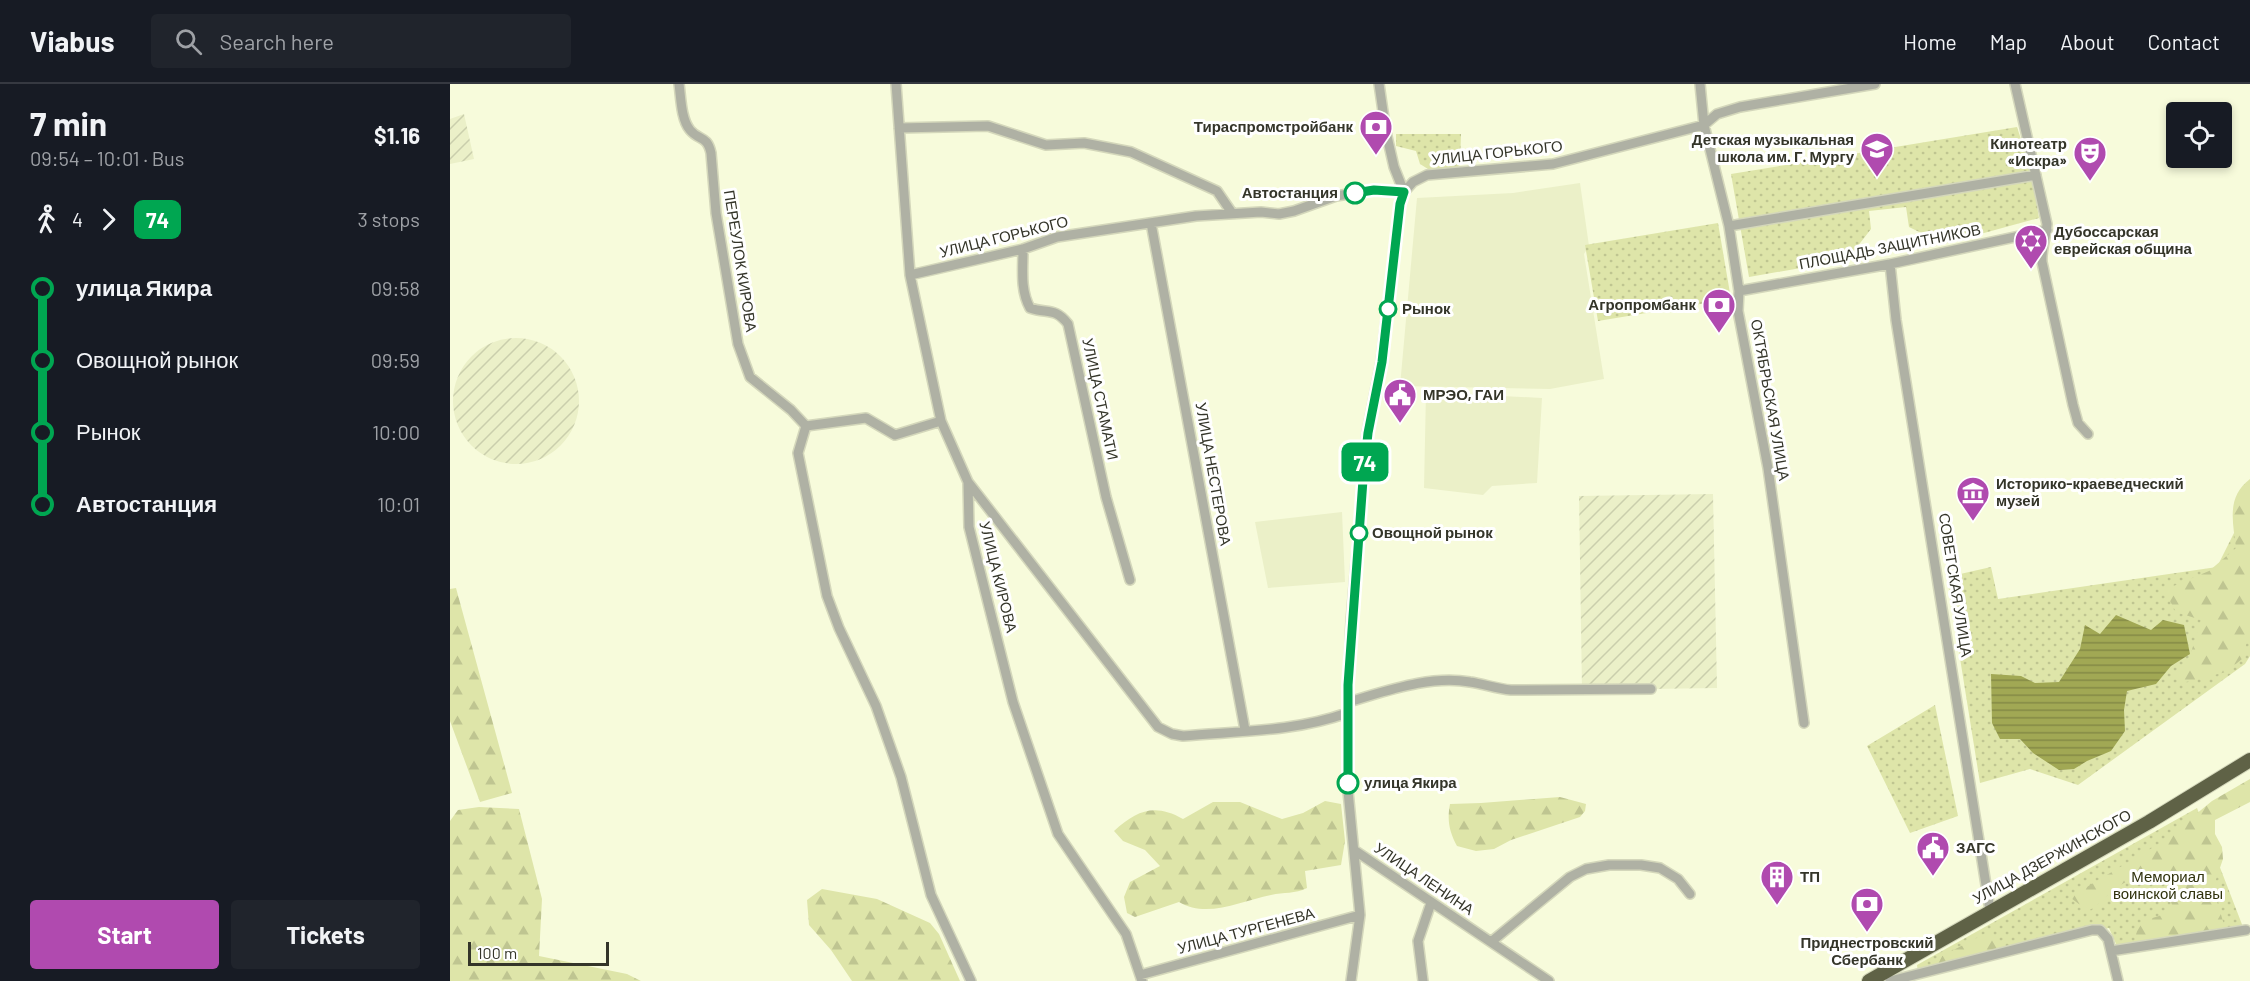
<!DOCTYPE html>
<meta charset="utf-8">
<style>
:root{--surface:#171b24;--page:#20242c;--text:#f1f3f6;--muted:#9ea1a6;--line:#363941;--accent:#b04aaf}
body{margin:0;font-family:Barlow,sans-serif;background:var(--page);color:var(--text);height:100vh;display:flex;flex-direction:column;font-size:22px;white-space:nowrap}
*{box-sizing:border-box;margin:0}
p{font-size:20px;color:var(--muted)}
.icon{flex:none;width:33px;height:33px;fill:none;stroke:currentColor;stroke-width:2;stroke-linecap:round;stroke-linejoin:round}
.map{position:relative;flex:1;overflow:hidden}
.details{display:flex;flex-direction:column;background:var(--surface);width:450px}
.details>*{flex:none}
.badge{padding:0 12px;border-radius:9px;font-size:21px;line-height:39px}
.fabs{position:absolute;left:1716px;top:18px;display:grid;gap:12px}
.fabs a{display:grid;place-items:center;width:66px;height:66px;border-radius:6px;background:var(--surface);box-shadow:0 3px 9px #0003;font-size:30px}
.scale{position:absolute;left:18px;bottom:15px;width:141px;box-sizing:border-box;padding-left:6px;border:3px solid #343529;border-top:0;font-size:16px;line-height:21px;white-space:nowrap;color:#343529;-webkit-text-stroke:4px #fff;paint-order:stroke}
.map>.badge{position:absolute;translate:-50% -50%;box-shadow:0 0 0 3px #fff}
.legs{display:flex;align-items:center;gap:9px;height:66px;padding:0 30px;font-size:20px}
.legs p{margin-inline-start:auto}
.summary{display:flex;align-items:center;justify-content:space-between;height:102px;padding:0 30px}
h1{font-size:33px;font-weight:700;line-height:45px}
.button{display:flex;gap:12px;margin-top:auto;padding:12px 30px}
.button a{flex:1;height:69px;border-radius:6px;background:var(--accent);color:#fff;font-size:24px;font-weight:700;line-height:69px;text-align:center}
.button a+a{background:var(--page);color:var(--text)}
ul{padding:0 30px;list-style:none}
li{display:flex;align-items:center;gap:21px;height:72px;font-size:22px}
li i{display:grid;place-items:center;width:9px;height:100%;margin:0 8px;background:currentColor}
li i::after{content:'';width:15px;height:15px;margin:-8px;border:4px solid;border-radius:50%;background:var(--surface)}
li p{margin-inline-start:auto}
li:first-child i{background:linear-gradient(#0000 50%,currentColor 0)}
li:last-child i{background:linear-gradient(currentColor 50%,#0000 0)}
header{display:flex;align-items:center;gap:36px;box-sizing:border-box;height:84px;padding:0 30px;background:var(--surface);border-bottom:2px solid var(--line)}
header strong{font-size:28px}
nav{display:flex;gap:33px;margin-inline-start:auto;font-size:21px}
.search{width:420px;height:54px;background:var(--page);display:flex;align-items:center;gap:15px;box-sizing:border-box;padding:0 21px;border-radius:6px;color:var(--muted);font-size:22px}
main{display:flex;flex:1;min-height:0}
.map>svg:first-child{display:block}
.built{fill:#ebf0c8}
.industrial{fill:url(#industrial-furrows)}
.grass{fill:url(#grass-dots)}
.forest{fill:url(#forest-firs)}
.water{fill:url(#water-rules)}
.lines{fill:none;stroke-linecap:round;stroke-linejoin:round}
.minor-casing{stroke:#d4d7bb;stroke-width:12}
.highway-casing{stroke:#d4d7bb;stroke-width:16}
.minor{stroke:#afb1a4;stroke-width:9}
.highway{stroke:#5f6246;stroke-width:14}
.line-1-casing{stroke:#fff;stroke-width:14}
.line-1{stroke:#00a651;stroke-width:9}
.stop-1-dot{fill:#fff;stroke:#00a651;stroke-width:3}
.labels{text-anchor:middle;stroke-width:6;stroke-linejoin:round;paint-order:stroke}
.poi-label{font-size:15px;font-weight:bold;fill:#343529;stroke:#fff;text-anchor:start}
.street-label{font-size:15px;fill:#343529;stroke:#fff}
.stop-label{font-size:15px;font-weight:bold;fill:#343529;stroke:#fff;text-anchor:start}
.park-label{font-size:15px;fill:#2f310c;stroke:#fff}
</style>
<header>
<strong>Viabus</strong>
<div class="search"><svg class="icon" aria-label="search" viewBox="0 0 24 24"><circle cx="10" cy="10" r="6"/><path d="M15 15l6 6"/></svg>Search here</div>
<nav><a>Home</a><a>Map</a><a>About</a><a>Contact</a></nav>
</header>
<main>
<section class="details">
<div class="summary"><div><h1>7 min</h1><p>09:54 – 10:01 · Bus</p></div><b>$1.16</b></div>
<div class="legs"><svg class="icon" aria-label="walk" viewBox="0 0 24 24"><circle cx="13" cy="4" r="2"/><path d="M13 8l-2 6 4 7M11 14l-3 7M7 12l3-4h3l4 4"/></svg>4<svg class="icon" aria-label="forward" viewBox="0 0 24 24"><path d="M9 5l7 7-7 7"/></svg><b class="badge" style="background:#00a651;color:#fff">74</b><p>3 stops</p></div>
<ul>
<li><i style="color:#00a651"></i><b>улица Якира</b><p>09:58</p></li>
<li><i style="color:#00a651"></i><span>Овощной рынок</span><p>09:59</p></li>
<li><i style="color:#00a651"></i><span>Рынок</span><p>10:00</p></li>
<li><i style="color:#00a651"></i><b>Автостанция</b><p>10:01</p></li>
</ul>
<div class="button"><a>Start</a><a>Tickets</a></div>
</section>
<div class="map">
<svg width="1800" height="897" viewBox="0 0 1800 897">
<defs>
<pattern id="industrial-furrows" width="10" height="10" patternUnits="userSpaceOnUse" patternTransform="scale(1.5)"><rect width="10" height="10" fill="#ebf0c8"/><path d="M-1 1l2-2M0 10L10 0M9 11l2-2" fill="none" stroke="#caceac"/></pattern>
<pattern id="grass-dots" width="8" height="8" patternUnits="userSpaceOnUse" patternTransform="scale(1.5)"><rect width="8" height="8" fill="#dee5a9"/><path d="M2 2h.1M6 6h.1" fill="none" stroke="#bfc591" stroke-width="1.8" stroke-linecap="round"/></pattern>
<pattern id="forest-firs" width="22" height="20" patternUnits="userSpaceOnUse" patternTransform="scale(1.5)"><rect width="22" height="20" fill="#dee5a9"/><path d="M5 1l3.5 6h-7zM16 11l3.5 6h-7z" fill="#bfc591"/></pattern>
<pattern id="water-rules" width="6" height="5" patternUnits="userSpaceOnUse" patternTransform="scale(1.5)"><rect width="6" height="5" fill="#a1a854"/><path d="M0 2.5h6" fill="none" stroke="#848a46"/></pattern>
</defs>
<rect width="100%" height="100%" fill="#f7fbdb"/>
<!-- built -->
<path class="built" d="M1130 99 1139 162 1134 170 1154 295 1100 305 950 302 967 114 1063 109Z
M976 308 1092 314 1087 399 1042 402 1033 411 974 404Z
M892 428 895 498 818 504 805 438Z"/>
<!-- industrial -->
<path class="industrial" d="M14 30 24 75 0 80V35Z
M3 317a63 63 0 1 1 126 0a63 63 0 1 1-126 0Z
M1263 410 1267 604 1132 606 1129 412Z"/>
<!-- grass -->
<path class="grass" d="M1567 43 1581 86 1589 134 1494 160 1459 143 1456 123 1419 127 1421 145 1397 176 1299 193 1281 90Z
M946 50H1011L1010 80 1007 84 978 85 970 80 966 67 946 62Z
M1268 139 1281 215 1148 237 1135 161Z
M1794 429 1800 432V572L1795 580 1628 701 1580 685 1530 699 1497 493 1541 483 1548 515 1767 483Z
M1485 621 1508 732 1460 749 1417 662Z
M1747 724 1793 843 1667 862 1659 844 1477 891 1468 889 1467 881Z"/>
<!-- forest -->
<path class="forest" d="M1800 395V547L1792 575 1776 588 1736 598 1727 593 1740 572 1751 536 1726 528 1714 506 1759 487 1786 464C1783 438 1776 413 1800 395Z
M6 504 62 709 30 718 0 637V505Z
M1800 695V718L1765 736V750L1772 763 1773 775 1763 804 1775 844 1772 849 1690 859 1686 855C1686 831 1703 838 1716 828 1718 826 1720 823 1722 821L1714 794 1705 786C1699 795 1683 794 1674 799 1660 806 1652 820 1638 827L1621 814 1625 810 1712 758 1762 717Z
M1110 713 1136 720 1135 727 1130 733 1061 756 1044 765 1026 767 1007 762C999 747 997 736 1000 720L1031 719Z
M875 717 891 720 895 757 891 781 855 787 857 804C845 810 834 808 821 811 791 817 757 835 729 818L685 833 677 829 674 813 680 798 710 782 695 766 673 757 664 747C687 726 705 719 733 735L763 718H790L832 735 853 729Z
M29 723 69 725 92 815 89 872 177 890 191 897H0V737L8 726Z
M372 805 427 815 480 839 489 850 510 897H402L381 866 359 841 357 816Z
M1538 848 1547 855 1549 866 1487 882 1492 872Z"/>
<!-- water -->
<path class="water" d="M1666 531 1701 546 1713 536 1734 541 1740 570 1721 582 1706 600 1677 607 1674 626 1675 647 1661 667 1637 677 1624 685 1609 686 1583 669 1570 655H1550L1542 639 1541 590 1571 592 1585 599 1609 598 1630 565 1635 541 1650 550Z"/>
<g class="lines">
<!-- minor casing -->
<g class="minor-casing">
<path id="minor" d="M229 0C231 14 231 35 240 46 249 57 257 51 261 69L266 129 288 260 300 293 341 326 356 342
M446 0 460 191 491 337 518 398 519 443 563 618 608 750 676 850 692 897
M1250 0 1254 41 1279 142 1289 207 1288 227 1318 384 1354 639
M1565 0 1597 140C1596 154 1591 164 1592 178L1623 321 1628 339 1638 350
M449 44 538 42 596 61 634 59 681 68 767 107 782 129
M954 108 963 98 977 91 1103 80 1254 41 1267 30 1290 23 1425 0
M701 139 795 646
M1279 142 1586 91
M573 165C573 185 570 206 580 224 597 230 605 223 618 240L656 413 680 496
M1440 180 1446 236 1540 826
M460 191 573 165 607 153 746 132 811 128 829 130 844 127 886 112 924 106 954 108
M1289 207 1440 180 1597 146
M491 337 445 351 416 334 356 342 348 369 377 512 389 544 426 622 451 693 481 811 521 897
M518 398 708 643 722 650 733 652C788 647 844 648 897 629
M898 618C937 607 979 591 1020 598 1034 600 1047 605 1061 606L1201 605
M904 766 1099 897
M1041 858 1120 793 1136 785 1159 781H1191L1210 784 1228 795 1240 810
M1661 867 1796 846
M690 891 910 831
M901 897 910 831 898 707 897 629 901 538 917 349 931 278 950 120 954 108 944 83 936 48 929 0
M973 897 968 857 981 819
M1440 897 1642 846H1650L1658 855 1668 897"/>
</g>
<!-- highway casing -->
<g class="highway-casing">
<path id="highway" d="M1419 897 1699 738 1800 676"/>
</g>
<!-- minor -->
<use href="#minor" class="minor"/>
<!-- highway -->
<use href="#highway" class="highway"/>
</g>
<g class="lines">
<!-- line-1 casing -->
<g class="line-1-casing">
<path id="line-1" d="M898 699V601L913 396 918 349 932 278 950 120 954 108 924 106 905 109"/>
</g>
<!-- line-1 -->
<use href="#line-1" class="line-1"/>
</g>
<!-- icons -->
<defs>
<g id="bank-pin" transform="scale(1.725)"><path d="M0 17L-7.5 6A9.5 9.5 0 1 1 7.5 6Z" fill="#b04aaf" stroke="#fff"/><path d="M-6-4H6V4H-6ZM0-2.3a2.3 2.3 0 1 0 0 4.6a2.3 2.3 0 1 0 0-4.6Z" fill="#fff"/></g>
<g id="school-pin" transform="scale(1.725)"><path d="M0 17L-7.5 6A9.5 9.5 0 1 1 7.5 6Z" fill="#b04aaf" stroke="#fff"/><path d="M0-5L7-2L0 1L-7-2ZM-4 1L0 2.5L4 1V4Q0 6-4 4Z" fill="#fff"/></g>
<g id="theatre-pin" transform="scale(1.725)"><path d="M0 17L-7.5 6A9.5 9.5 0 1 1 7.5 6Z" fill="#b04aaf" stroke="#fff"/><path d="M-5-5.5Q0-4 5-5.5V0Q5 5 0 6Q-5 5-5 0ZM-3.3-2.5H-1v1.5H-3.3ZM1-2.5H3.3v1.5H1ZM-2.8 1Q0 5.5 2.8 1Z" fill="#fff"/></g>
<g id="synagogue-pin" transform="scale(1.725)"><path d="M0 17L-7.5 6A9.5 9.5 0 1 1 7.5 6Z" fill="#b04aaf" stroke="#fff"/><path d="M0-6.5L5.6 3.2H-5.6ZM0 6.5L5.6-3.2H-5.6Z" fill="#fff"/></g>
<g id="civic-pin" transform="scale(1.725)"><path d="M0 17L-7.5 6A9.5 9.5 0 1 1 7.5 6Z" fill="#b04aaf" stroke="#fff"/><path d="M-.6-6.5H3V-4.5H.6V-3L4-1V1h2V6H-6V1h2V-1L-.6-3ZM-1.2 2.5V6h2.4V2.5Z" fill="#fff"/></g>
<g id="museum-pin" transform="scale(1.725)"><path d="M0 17L-7.5 6A9.5 9.5 0 1 1 7.5 6Z" fill="#b04aaf" stroke="#fff"/><path d="M0-6L6-3V-2H-6V-3ZM-5-1h2V3h-2ZM-1-1h2V3h-2ZM3-1h2V3H3ZM-6 4H6V6H-6Z" fill="#fff"/></g>
<g id="building-pin" transform="scale(1.725)"><path d="M0 17L-7.5 6A9.5 9.5 0 1 1 7.5 6Z" fill="#b04aaf" stroke="#fff"/><path d="M-4-6H4V6H1V3H-1V6H-4ZM-2.5-4.3h1.7v1.8h-1.7ZM.8-4.3h1.7v1.8H.8ZM-2.5-1h1.7V.8h-1.7ZM.8-1h1.7V.8H.8Z" fill="#fff"/></g>
</defs>
<g fill-rule="evenodd">
<use href="#bank-pin" x="926" y="43"/>
<use href="#school-pin" x="1427" y="65"/>
<use href="#theatre-pin" x="1640" y="69"/>
<use href="#synagogue-pin" x="1581" y="157"/>
<use href="#bank-pin" x="1269" y="221"/>
<use href="#civic-pin" x="950" y="311"/>
<use href="#museum-pin" x="1523" y="409"/>
<use href="#civic-pin" x="1483" y="764"/>
<use href="#building-pin" x="1327" y="793"/>
<use href="#bank-pin" x="1417" y="820"/>
</g>
<!-- markers -->
<g class="stop-1-dot">
<circle cx="905" cy="109" r="10"/>
<circle cx="938" cy="225" r="8"/>
<circle cx="909" cy="449" r="8"/>
<circle cx="898" cy="699" r="10"/>
</g>
<g class="labels">
<!-- poi labels -->
<g class="poi-label">
<text x="903" y="48" text-anchor="end">Тираспромстройбанк</text>
<text x="1404" y="61" text-anchor="end">Детская музыкальная<tspan x="1404" dy="17">школа им. Г. Мургу</tspan></text>
<text x="1617" y="65" text-anchor="end">Кинотеатр<tspan x="1617" dy="17">«Искра»</tspan></text>
<text x="1604" y="153">Дубоссарская<tspan x="1604" dy="17">еврейская община</tspan></text>
<text x="1246" y="226" text-anchor="end">Агропромбанк</text>
<text x="973" y="316">МРЭО, ГАИ</text>
<text x="1546" y="405">Историко-краеведческий<tspan x="1546" dy="17">музей</tspan></text>
<text x="1506" y="769">ЗАГС</text>
<text x="1350" y="798">ТП</text>
<text x="1417" y="864" text-anchor="middle">Приднестровский<tspan x="1417" dy="17">Сбербанк</tspan></text>
</g>
<!-- street labels -->
<g class="street-label">
<text transform="translate(1047 69) rotate(-6)" y="5">УЛИЦА ГОРЬКОГО</text>
<text transform="translate(554 153) rotate(-14)" y="5">УЛИЦА ГОРЬКОГО</text>
<text transform="translate(1440 163) rotate(-11)" y="5">ПЛОЩАДЬ ЗАЩИТНИКОВ</text>
<text transform="translate(290 177) rotate(81)" y="5">ПЕРЕУЛОК КИРОВА</text>
<text transform="translate(650 315) rotate(78)" y="5">УЛИЦА СТАМАТИ</text>
<text transform="translate(1320 316) rotate(80)" y="5">ОКТЯБРЬСКАЯ УЛИЦА</text>
<text transform="translate(763 390) rotate(80)" y="5">УЛИЦА НЕСТЕРОВА</text>
<text transform="translate(548 493) rotate(76)" y="5">УЛИЦА КИРОВА</text>
<text transform="translate(1505 501) rotate(81)" y="5">СОВЕТСКАЯ УЛИЦА</text>
<text transform="translate(1602 773) rotate(-29)" y="5">УЛИЦА ДЗЕРЖИНСКОГО</text>
<text transform="translate(974 795) rotate(34)" y="5">УЛИЦА ЛЕНИНА</text>
<text transform="translate(796 847) rotate(-15)" y="5">УЛИЦА ТУРГЕНЕВА</text>
</g>
<!-- stop labels -->
<g class="stop-label">
<text x="888" y="114" text-anchor="end">Автостанция</text>
<text x="952" y="230">Рынок</text>
<text x="922" y="454">Овощной рынок</text>
<text x="914" y="704">улица Якира</text>
</g>
<!-- park labels -->
<g class="park-label">
<text x="1718" y="798">Мемориал<tspan x="1718" dy="17">воинской славы</tspan></text>
</g>
</g>
</svg>
<div class="fabs">
<a><svg class="icon" aria-label="locate" viewBox="0 0 24 24"><circle cx="12" cy="12" r="6"/><path d="M12 2v4M12 18v4M2 12h4M18 12h4"/></svg></a>
</div>
<div class="scale">100 m</div>
<b class="badge" style="left:915px;top:378px;background:#00a651;color:#fff">74</b>
</div>
</main>
